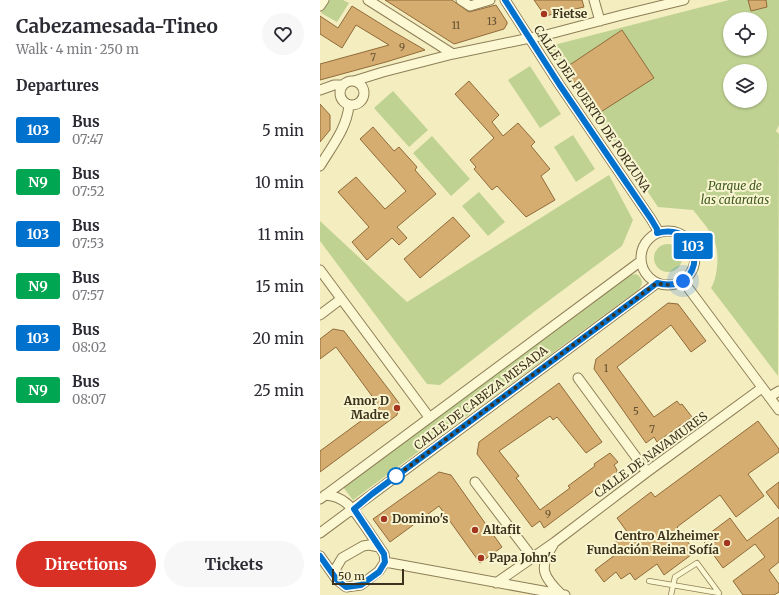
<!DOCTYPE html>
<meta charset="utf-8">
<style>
:root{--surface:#fff;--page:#f7f7f7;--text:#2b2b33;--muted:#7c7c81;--accent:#d93025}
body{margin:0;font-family:Merriweather,serif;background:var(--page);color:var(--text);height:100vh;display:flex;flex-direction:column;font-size:15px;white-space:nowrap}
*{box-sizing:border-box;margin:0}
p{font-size:13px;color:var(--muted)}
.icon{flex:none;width:22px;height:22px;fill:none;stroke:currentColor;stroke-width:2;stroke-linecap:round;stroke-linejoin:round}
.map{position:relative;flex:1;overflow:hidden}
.details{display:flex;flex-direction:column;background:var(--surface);width:320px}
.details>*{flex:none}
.badge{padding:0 8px;border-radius:3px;font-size:14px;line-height:26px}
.tools{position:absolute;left:403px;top:12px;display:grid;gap:8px}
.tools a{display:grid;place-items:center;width:44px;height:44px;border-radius:50%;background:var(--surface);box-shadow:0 1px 3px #0004;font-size:20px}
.scale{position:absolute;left:12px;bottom:10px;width:72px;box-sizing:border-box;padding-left:4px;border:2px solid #3c311c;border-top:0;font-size:11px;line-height:14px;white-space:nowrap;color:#3c311c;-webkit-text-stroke:3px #f9f5d0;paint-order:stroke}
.you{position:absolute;width:20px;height:20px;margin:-10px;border:3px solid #fff;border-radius:50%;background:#1a73e8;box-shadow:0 0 0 6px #1a73e833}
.map>.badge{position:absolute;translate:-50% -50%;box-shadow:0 0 0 2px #fff}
h2{padding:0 16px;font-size:15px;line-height:36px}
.round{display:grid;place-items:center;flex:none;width:42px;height:42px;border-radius:21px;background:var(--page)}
.head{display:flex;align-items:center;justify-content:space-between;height:68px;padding:0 16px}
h1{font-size:19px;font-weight:700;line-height:30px}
.cta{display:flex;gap:8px;margin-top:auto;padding:8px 16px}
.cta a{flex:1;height:46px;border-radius:24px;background:var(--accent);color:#fff;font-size:16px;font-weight:700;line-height:46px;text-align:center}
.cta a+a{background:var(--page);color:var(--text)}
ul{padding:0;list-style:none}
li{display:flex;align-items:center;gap:12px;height:52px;padding:0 16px}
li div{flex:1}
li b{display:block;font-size:15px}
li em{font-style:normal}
li .badge{min-width:44px;font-weight:700;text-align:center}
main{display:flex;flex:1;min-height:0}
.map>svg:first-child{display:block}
.green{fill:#bfd292;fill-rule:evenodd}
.building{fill:#d5ad71;stroke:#906b39}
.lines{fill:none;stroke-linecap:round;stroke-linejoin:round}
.lane-casing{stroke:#8e7e56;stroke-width:6}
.street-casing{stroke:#8e7e56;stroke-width:11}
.lane{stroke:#fcf8d4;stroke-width:4.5}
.street{stroke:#fcf8d4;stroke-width:9}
.line-casing{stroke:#fff;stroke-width:9}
.line{stroke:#0072ce;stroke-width:6}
.walk{stroke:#3c311c;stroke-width:4;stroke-dasharray:0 7.2}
.poi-dot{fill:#a4361f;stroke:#f9f5d0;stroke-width:1.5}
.stop-dot{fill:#fff;stroke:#0072ce;stroke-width:2}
.labels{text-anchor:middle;stroke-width:4;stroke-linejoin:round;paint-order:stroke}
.number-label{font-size:10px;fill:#625031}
.poi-label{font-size:12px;font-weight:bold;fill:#3c311c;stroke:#f9f5d0;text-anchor:start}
.street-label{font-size:12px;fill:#3c311c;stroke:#f9f5d0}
.park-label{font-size:12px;font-style:italic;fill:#415b20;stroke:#f9f5d0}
</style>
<main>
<section class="details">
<div class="head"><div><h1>Cabezamesada-Tineo</h1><p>Walk · 4 min · 250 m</p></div><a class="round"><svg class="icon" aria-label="heart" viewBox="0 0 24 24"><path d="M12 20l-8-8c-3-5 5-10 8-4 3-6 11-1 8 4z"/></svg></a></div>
<h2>Departures</h2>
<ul>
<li><span class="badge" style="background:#0072ce;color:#fff">103</span><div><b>Bus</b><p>07:47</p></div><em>5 min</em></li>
<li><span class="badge" style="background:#00a651;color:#fff">N9</span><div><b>Bus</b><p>07:52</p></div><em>10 min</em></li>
<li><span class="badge" style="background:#0072ce;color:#fff">103</span><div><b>Bus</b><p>07:53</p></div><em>11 min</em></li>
<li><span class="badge" style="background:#00a651;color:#fff">N9</span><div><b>Bus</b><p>07:57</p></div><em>15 min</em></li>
<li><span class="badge" style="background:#0072ce;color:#fff">103</span><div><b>Bus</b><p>08:02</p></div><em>20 min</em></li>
<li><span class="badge" style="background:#00a651;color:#fff">N9</span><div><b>Bus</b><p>08:07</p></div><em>25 min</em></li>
</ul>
<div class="cta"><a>Directions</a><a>Tickets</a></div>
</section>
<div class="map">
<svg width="459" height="595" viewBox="0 0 459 595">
<rect width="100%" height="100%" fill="#f3edc0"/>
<!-- green -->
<path class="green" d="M10 0H23L29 3 17 22 1 13Z
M409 0H459V125L456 131 459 134 458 376 391 288C395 281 396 275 397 267 400 240 389 230 373 210L338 207 230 46ZM410 19H440V49H410ZM410 71H440V101H410Z
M210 66 241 114 220 128 188 80Z
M73 91 108 130 89 147 54 108Z
M253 135 275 169 256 182 234 147Z
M112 136 150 179 131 196 93 153Z
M289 175 313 220 302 246 215 311 120 385 107 384 0 241V221L87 302Z
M159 192 185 222 168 236 142 206Z
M334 258a14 14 0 1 1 28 0a14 14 0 1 1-28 0Z
M316 274C323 278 324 284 318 290L33 500 23 487 307 277 311 275Z"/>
<!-- building -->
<path class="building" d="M65 0H132L149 12 176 5 187 22V24L184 29 134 44Z
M214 0H262L264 7 225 16Z
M428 0H446L447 7 431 11Z
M32 6 74 32 105 50 66 62 0 80V64L69 45 36 25 22 48 0 34V16L18 28Z
M302 30 334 78 276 115 245 68Z
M149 81 179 115 172 122 183 136 198 123 215 142 211 146 230 169 221 176 235 200 206 217 177 186 172 190 154 169 156 167 150 160 174 138 135 94Z
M0 104 10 115V130L0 142Z
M53 127 74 151 79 147 97 167 95 170 116 194 77 227 87 238 79 245 72 238 47 260 32 242 49 227 18 192 36 177 65 209 86 191 40 139Z
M133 217 150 236 100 278 84 259Z
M348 303 358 304 386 341 371 352 351 325 297 367 334 417 357 401 360 405 362 404 372 417 337 442 334 437 326 443 274 369 276 359Z
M13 329 24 331 79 403 77 415 0 472V451L60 407 16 347 0 359V339Z
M239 383 282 442 266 453 237 417 233 420 230 416 179 451 199 476 196 478 198 480 220 510 250 488 248 486 275 466 274 464 290 453 298 462 294 465 297 470 296 474 224 528 220 521 212 527 157 454 159 442Z
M438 421 459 449V452L428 474 444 496 416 517 400 495 357 527 375 552 344 575 337 564 315 580 310 573 301 579 296 572 284 582 275 570 299 552 293 544 308 533 297 518 331 492 335 497Z
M119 472 131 475 182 547 160 563 119 506 70 542 53 519Z
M459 482V509L446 492Z
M459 517V562L449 570 459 584V592L454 595H423L413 581 445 557 435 544 403 568 382 539 410 518 427 541Z"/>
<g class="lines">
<!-- lane casing -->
<g class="lane-casing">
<path id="lane" d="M329 581 399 593
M351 595 355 577 377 563 399 593"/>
</g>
<!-- street casing -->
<g class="street-casing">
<path id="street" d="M48 0 133 54
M141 0 150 6 170 0
M185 0 239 84 331 219 337 229V233
M274 0 280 21
M0 6 4 0
M34 81 63 72 133 54 210 38 226 35 302 15 364 0
M20 93a12 12 0 1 1 24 0a12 12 0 1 1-24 0Z
M0 90 14 85H23
M0 166C12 146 27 128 29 105
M321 258a27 27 0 1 1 54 0a27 27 0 1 1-54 0Z
M0 270 109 417
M363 281 459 410
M0 315 21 299
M258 378 327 472
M449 397 459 391
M155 482 212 557
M0 499 321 261
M0 533 337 283
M233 545C218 568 223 577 242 595
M0 556 17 580 26 587 41 585 59 571 65 562 64 554C58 545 51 535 45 526 34 511 26 496 5 495
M65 562 245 595
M17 578 16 568 22 558 43 546 49 545 59 547
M176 583 235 542 327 472 442 388"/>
</g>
<!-- lane -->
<use href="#lane" class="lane"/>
<!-- street -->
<use href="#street" class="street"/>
</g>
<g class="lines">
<!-- line casing -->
<g class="line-casing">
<path id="line" d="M0 556 17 580 26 587 41 585 59 572 65 562 64 554 34 509 52 494 328 290 337 283C387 296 387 220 337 233V229L331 219 239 84 185 0"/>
</g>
<!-- line -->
<use href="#line" class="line"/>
<!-- walk -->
<path class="walk" d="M76 476 75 477 337 283C347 286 354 285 363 281"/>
</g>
<!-- markers -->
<g class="poi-dot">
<circle cx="224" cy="14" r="4"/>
<circle cx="77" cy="408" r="4"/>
<circle cx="64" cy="519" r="4"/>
<circle cx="155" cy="530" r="4"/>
<circle cx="407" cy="543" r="4"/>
<circle cx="161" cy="558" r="4"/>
</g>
<circle class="stop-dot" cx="76" cy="476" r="8"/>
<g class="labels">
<!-- number labels -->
<g class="number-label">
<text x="172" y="25">13</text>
<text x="136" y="29">11</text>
<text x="82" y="51">9</text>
<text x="53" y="61">7</text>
<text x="286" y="372">1</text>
<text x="316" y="415">5</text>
<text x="332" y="433">7</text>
<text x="228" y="518">9</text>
</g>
<!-- poi labels -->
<g class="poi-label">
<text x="232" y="18">Fietse</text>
<text x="69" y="405" text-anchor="end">Amor D<tspan x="69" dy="14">Madre</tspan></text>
<text x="72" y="523">Domino's</text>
<text x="163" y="534">Altafit</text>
<text x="399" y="540" text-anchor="end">Centro Alzheimer<tspan x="399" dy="14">Fundación Reina Sofía</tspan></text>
<text x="169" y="562">Papa John's</text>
</g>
<!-- street labels -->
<g class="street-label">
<text transform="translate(272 109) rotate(56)" y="4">CALLE DEL PUERTO DE PORZUNA</text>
<text transform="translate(161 398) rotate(-37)" y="4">CALLE DE CABEZA MESADA</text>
<text transform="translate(331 455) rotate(-36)" y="4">CALLE DE NAVAMURES</text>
</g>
<!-- park labels -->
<g class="park-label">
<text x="415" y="190">Parque de<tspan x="415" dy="14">las cataratas</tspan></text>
</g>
</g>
</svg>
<div class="tools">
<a><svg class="icon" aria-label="locate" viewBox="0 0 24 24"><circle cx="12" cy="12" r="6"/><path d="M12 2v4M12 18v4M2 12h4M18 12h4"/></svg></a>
<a><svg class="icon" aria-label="layers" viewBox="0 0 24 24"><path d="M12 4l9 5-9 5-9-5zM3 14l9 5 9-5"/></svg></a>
</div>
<div class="scale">50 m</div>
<div class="you" style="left:363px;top:281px"></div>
<b class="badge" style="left:373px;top:246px;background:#0072ce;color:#fff">103</b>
</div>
</main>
